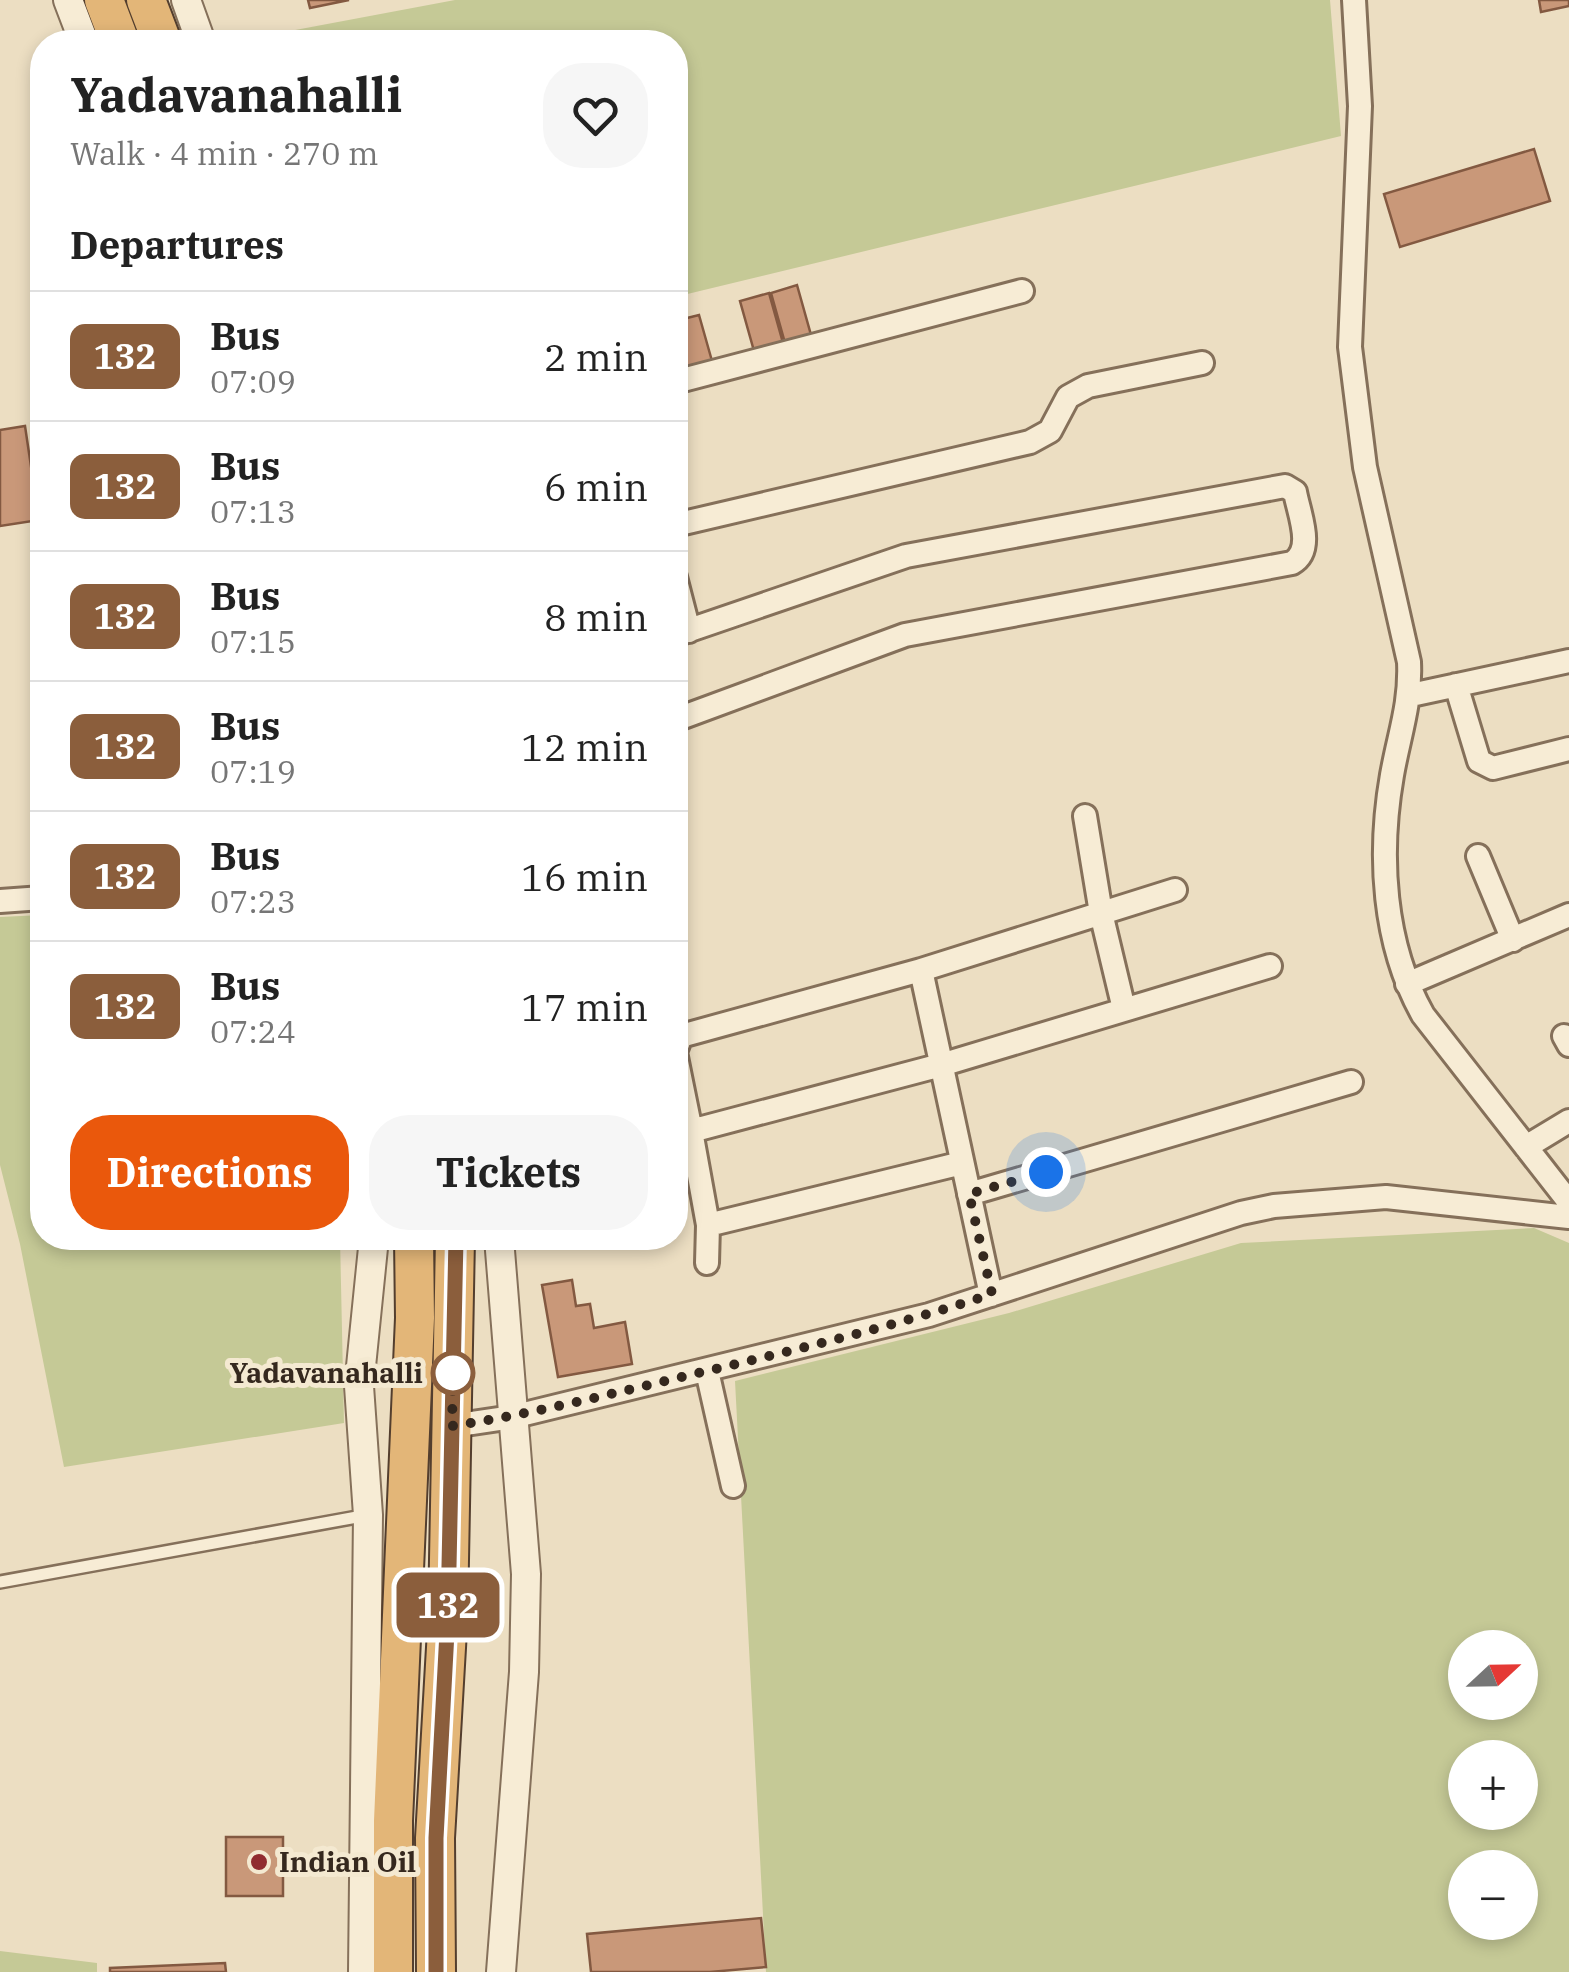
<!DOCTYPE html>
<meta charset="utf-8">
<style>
:root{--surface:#fff;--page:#f6f6f6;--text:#222;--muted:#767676;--line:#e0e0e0;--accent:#ea580c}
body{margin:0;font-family:"IBM Plex Serif",serif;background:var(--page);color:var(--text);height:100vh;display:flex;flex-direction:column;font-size:38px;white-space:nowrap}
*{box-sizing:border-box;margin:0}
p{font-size:32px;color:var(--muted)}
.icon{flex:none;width:55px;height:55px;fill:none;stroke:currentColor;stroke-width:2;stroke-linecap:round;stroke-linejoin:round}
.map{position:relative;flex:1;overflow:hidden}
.panel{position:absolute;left:30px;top:30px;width:658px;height:1220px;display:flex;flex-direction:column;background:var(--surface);border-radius:40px;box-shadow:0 5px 15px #0003}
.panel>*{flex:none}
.badge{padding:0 20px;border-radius:15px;font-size:35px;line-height:65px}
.needle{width:65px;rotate:68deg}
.controls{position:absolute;left:1448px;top:1630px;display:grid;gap:20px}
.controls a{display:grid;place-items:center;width:90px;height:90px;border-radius:50%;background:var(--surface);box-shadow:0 5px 15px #0003;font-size:50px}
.you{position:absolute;width:50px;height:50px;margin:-25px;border:8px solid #fff;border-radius:50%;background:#1a73e8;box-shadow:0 0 0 15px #1a73e833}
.map>.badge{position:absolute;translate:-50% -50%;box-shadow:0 0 0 5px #fff}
h2{padding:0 40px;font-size:38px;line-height:90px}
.round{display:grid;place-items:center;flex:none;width:105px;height:105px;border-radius:40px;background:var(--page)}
.summary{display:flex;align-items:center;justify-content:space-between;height:170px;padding:0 40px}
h1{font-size:48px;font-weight:800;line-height:75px}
.primary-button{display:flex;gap:20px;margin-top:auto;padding:20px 40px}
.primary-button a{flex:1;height:115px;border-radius:40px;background:var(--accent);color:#fff;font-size:40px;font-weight:800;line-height:115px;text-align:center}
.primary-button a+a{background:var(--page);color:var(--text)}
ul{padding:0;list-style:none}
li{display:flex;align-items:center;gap:30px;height:130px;padding:0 40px;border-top:2px solid var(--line)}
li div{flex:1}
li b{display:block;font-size:38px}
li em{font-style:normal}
li .badge{min-width:110px;font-weight:700;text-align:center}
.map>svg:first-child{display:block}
.green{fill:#c5c996;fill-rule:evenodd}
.building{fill:#c99879;stroke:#835941;stroke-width:2.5}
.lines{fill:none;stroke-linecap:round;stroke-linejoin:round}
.service-casing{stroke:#85705a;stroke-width:16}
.minor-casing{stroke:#85705a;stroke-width:28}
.tertiary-casing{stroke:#85705a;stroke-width:32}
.trunk-casing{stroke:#533e2e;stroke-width:42}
.service{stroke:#f7ecd5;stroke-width:11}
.minor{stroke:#f7ecd5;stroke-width:22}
.tertiary{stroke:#f7ecd5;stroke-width:28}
.trunk{stroke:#e3b678;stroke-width:38}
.line-casing{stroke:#fff;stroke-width:22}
.line{stroke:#8b5e3c;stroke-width:15}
.walk{stroke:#35281e;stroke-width:10;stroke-dasharray:0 18}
.stop-dot{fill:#fff;stroke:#8b5e3c;stroke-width:5}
.poi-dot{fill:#912c30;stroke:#f4e9d1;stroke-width:4}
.labels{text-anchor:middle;stroke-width:10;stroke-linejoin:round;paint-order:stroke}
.stop-label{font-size:28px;font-weight:bold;fill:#35281e;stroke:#f4e9d1;text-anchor:end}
.poi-label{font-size:28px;font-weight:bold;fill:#35281e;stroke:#f4e9d1;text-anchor:start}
</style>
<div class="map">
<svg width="1569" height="1972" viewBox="0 0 1569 1972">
<rect width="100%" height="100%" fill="#ecdec2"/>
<!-- green -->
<path class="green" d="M455 0H1330L1341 136 675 297V42H232Z
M42 915V1238H340L344 1423 64 1467 20 1244 0 1165V917Z
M1534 1228 1569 1243V1972H766L735 1381 1009 1313 1241 1243ZM1465 1648H1520V1702H1465ZM1465 1758H1520V1812H1465ZM1465 1868H1520V1922H1465Z
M0 1951 97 1963V1972H0Z"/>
<!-- building -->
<path class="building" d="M308 0H349L310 8Z
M1539 0H1569V6L1541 12Z
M1534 149 1550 201 1400 247 1384 194Z
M797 285 811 335 785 343 771 293Z
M769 293 783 343 754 351 740 301Z
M699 315 712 361 682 369 675 343V321Z
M25 426 39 520 0 526V430Z
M572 1280 576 1306 590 1304 594 1328 625 1322 632 1364 558 1377 542 1285Z
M226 1837H283V1896H226Z
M761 1918 766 1967 710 1972H591L587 1934Z
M225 1963 226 1972H110V1968Z"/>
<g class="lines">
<!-- service casing -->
<g class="service-casing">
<path id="service" d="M0 1582 368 1515"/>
</g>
<!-- minor casing -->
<g class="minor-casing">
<path id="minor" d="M1354 0 1360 106 1350 347 1365 467 1409 662C1411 704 1399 735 1392 775 1378 855 1383 944 1423 1015L1569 1202
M675 382 1022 291
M675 525 1030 442 1050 431 1068 397 1088 386 1202 363
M675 577 689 631
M675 635 906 556 1285 486 1295 492C1299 514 1315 550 1292 563L905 635 675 720
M1456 685 1479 761 1493 768 1569 749
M1411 695 1569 661
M1085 816 1101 913 1124 1009
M1478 856 1513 940
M0 901 42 898
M921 970 1175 890
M1407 984 1569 915
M1564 1036 1569 1045
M691 1131 675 1052 681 1036 921 970 991 1295
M1526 1147 1569 1121
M969 1194 1351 1082
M708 1225 962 1163
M707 1263 708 1225 691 1131 941 1065 1270 966
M707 1371 733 1486
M452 1426 512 1417 929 1315 1241 1213 1274 1206 1386 1197 1569 1217"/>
</g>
<!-- tertiary casing -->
<g class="tertiary-casing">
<path id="tertiary" d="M68 0 84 42
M186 0 201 42
M499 1238 526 1574 524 1672 501 1972
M363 1972 368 1515 359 1386 374 1238"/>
</g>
<!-- trunk casing -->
<g class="trunk-casing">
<path id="trunk" d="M104 0 120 42
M146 0 162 42
M393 1972V1821L415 1318 414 1238
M436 1972 435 1838 448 1613 455 1238"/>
</g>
<!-- service -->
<use href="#service" class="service"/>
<!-- minor -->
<use href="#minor" class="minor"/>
<!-- tertiary -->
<use href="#tertiary" class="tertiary"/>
<!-- trunk -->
<use href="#trunk" class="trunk"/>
</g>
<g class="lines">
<!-- line casing -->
<g class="line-casing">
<path id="line" d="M436 1972V1838L448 1613 456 1238"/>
</g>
<!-- line -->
<use href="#line" class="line"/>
<!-- walk -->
<path class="walk" d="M453 1373 452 1426C532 1414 611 1394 690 1375 791 1351 892 1327 992 1294L969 1194 1046 1172"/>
</g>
<!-- markers -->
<circle class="stop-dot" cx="453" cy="1373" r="20"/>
<circle class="poi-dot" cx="259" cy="1862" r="10"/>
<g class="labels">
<!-- stop labels -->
<g class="stop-label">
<text x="423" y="1383">Yadavanahalli</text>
</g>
<!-- poi labels -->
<g class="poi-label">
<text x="279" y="1872">Indian Oil</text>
</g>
</g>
</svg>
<div class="controls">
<a><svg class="needle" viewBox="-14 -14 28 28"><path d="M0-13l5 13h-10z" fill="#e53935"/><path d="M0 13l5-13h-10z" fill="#767676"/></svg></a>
<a>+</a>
<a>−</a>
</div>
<div class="you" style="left:1046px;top:1172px"></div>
<b class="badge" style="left:448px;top:1605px;background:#8b5e3c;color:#fff">132</b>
<section class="panel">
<div class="summary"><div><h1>Yadavanahalli</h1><p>Walk · 4 min · 270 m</p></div><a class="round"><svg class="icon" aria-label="heart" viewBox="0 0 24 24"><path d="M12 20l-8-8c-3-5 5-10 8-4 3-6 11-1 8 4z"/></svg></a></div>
<h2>Departures</h2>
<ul>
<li><span class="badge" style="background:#8b5e3c;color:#fff">132</span><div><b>Bus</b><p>07:09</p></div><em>2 min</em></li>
<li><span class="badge" style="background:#8b5e3c;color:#fff">132</span><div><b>Bus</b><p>07:13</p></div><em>6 min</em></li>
<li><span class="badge" style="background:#8b5e3c;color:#fff">132</span><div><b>Bus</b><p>07:15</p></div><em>8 min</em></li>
<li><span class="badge" style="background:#8b5e3c;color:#fff">132</span><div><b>Bus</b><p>07:19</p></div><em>12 min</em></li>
<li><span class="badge" style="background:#8b5e3c;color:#fff">132</span><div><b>Bus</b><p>07:23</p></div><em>16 min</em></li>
<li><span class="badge" style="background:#8b5e3c;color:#fff">132</span><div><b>Bus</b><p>07:24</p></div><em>17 min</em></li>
</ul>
<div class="primary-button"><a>Directions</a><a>Tickets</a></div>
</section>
</div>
